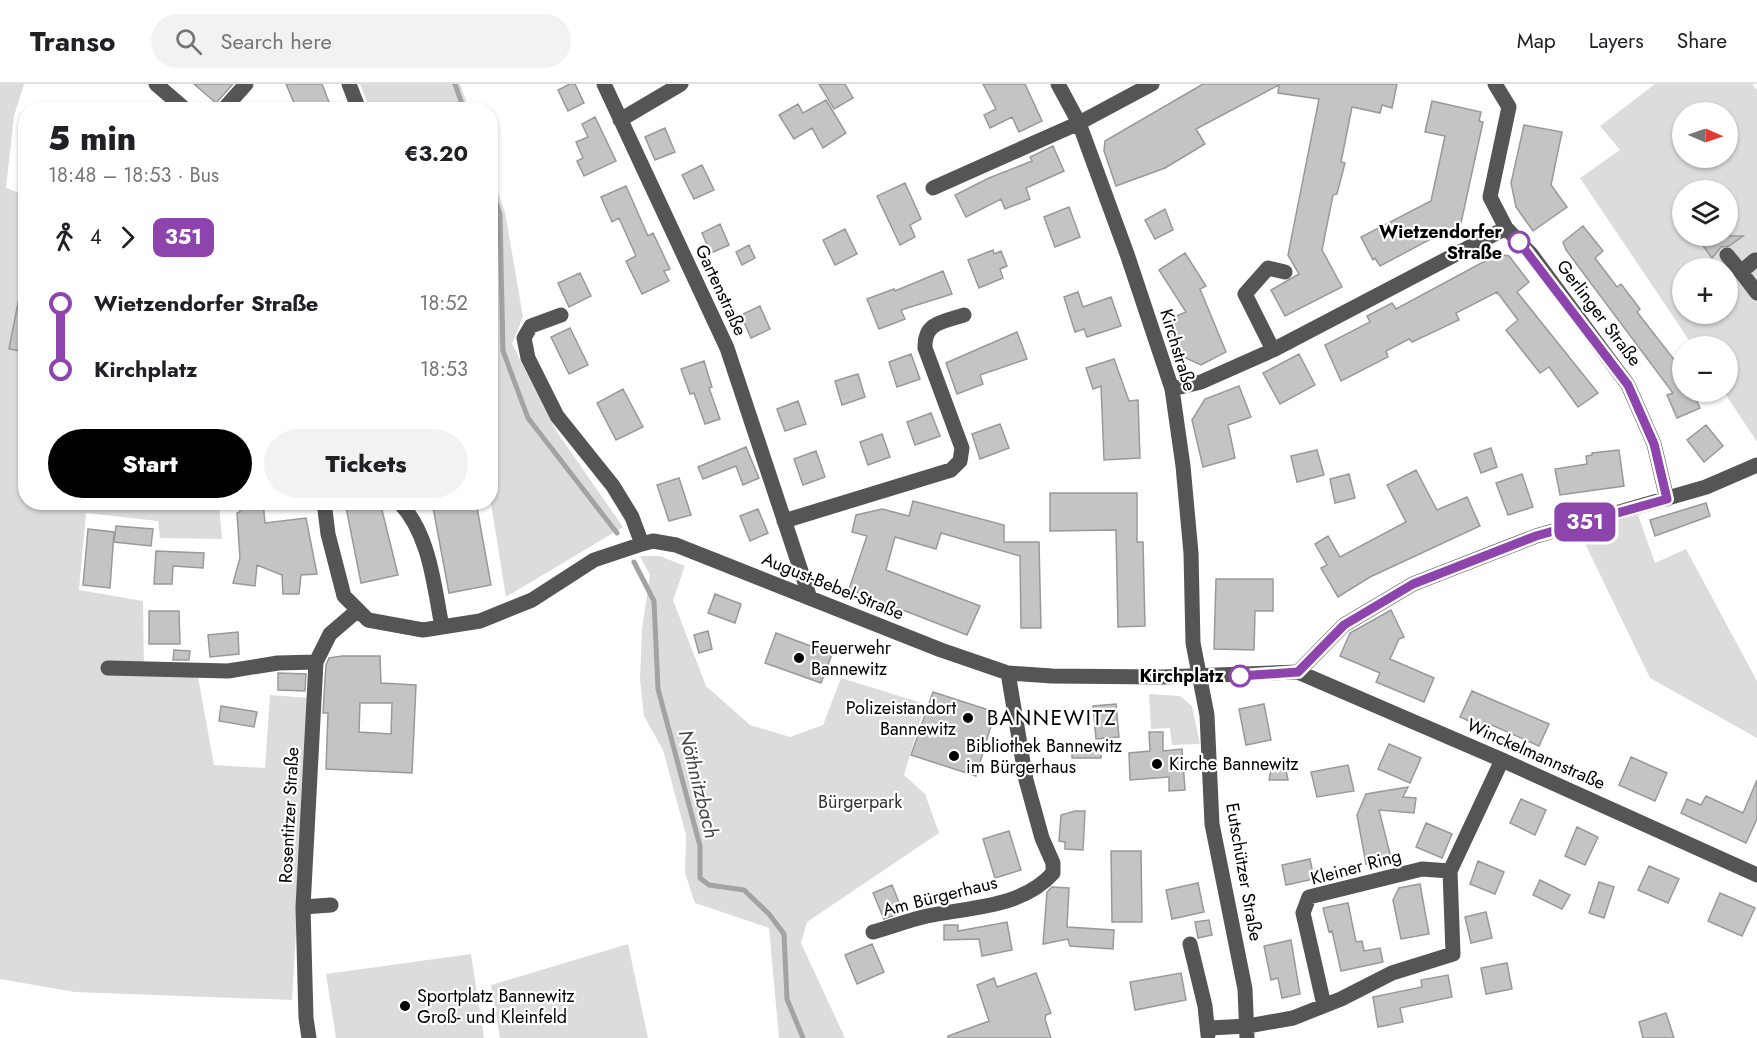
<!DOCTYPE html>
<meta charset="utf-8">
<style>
:root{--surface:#fff;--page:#f2f2f2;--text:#202124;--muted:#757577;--line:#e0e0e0;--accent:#000}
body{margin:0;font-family:Jost,sans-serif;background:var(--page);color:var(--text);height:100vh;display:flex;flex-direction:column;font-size:22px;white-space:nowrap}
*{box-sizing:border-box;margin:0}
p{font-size:20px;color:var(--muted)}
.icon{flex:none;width:33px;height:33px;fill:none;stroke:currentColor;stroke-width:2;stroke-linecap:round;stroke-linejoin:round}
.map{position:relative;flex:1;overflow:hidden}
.drawer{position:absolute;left:18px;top:18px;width:480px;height:408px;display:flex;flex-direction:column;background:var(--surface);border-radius:24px;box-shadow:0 2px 4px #0004}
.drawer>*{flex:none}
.badge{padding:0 12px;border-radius:9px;font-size:21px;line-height:39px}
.needle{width:39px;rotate:92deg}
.buttons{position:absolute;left:1672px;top:18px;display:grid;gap:12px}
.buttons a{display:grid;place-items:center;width:66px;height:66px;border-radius:50%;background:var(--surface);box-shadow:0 2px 4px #0004;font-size:30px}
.map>.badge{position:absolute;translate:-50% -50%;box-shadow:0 0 0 3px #fff}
.legs{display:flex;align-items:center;gap:9px;height:66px;padding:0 30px;font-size:20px}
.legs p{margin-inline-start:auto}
.head{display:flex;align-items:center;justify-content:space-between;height:102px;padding:0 30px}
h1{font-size:33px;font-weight:800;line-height:45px}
.primary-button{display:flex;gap:12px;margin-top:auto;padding:12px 30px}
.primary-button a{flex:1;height:69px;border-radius:36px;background:var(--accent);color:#fff;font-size:24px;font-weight:800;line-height:69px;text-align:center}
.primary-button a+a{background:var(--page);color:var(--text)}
ul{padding:0 30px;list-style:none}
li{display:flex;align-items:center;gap:21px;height:66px;font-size:22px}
li i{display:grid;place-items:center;width:9px;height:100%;margin:0 8px;background:currentColor}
li i::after{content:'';width:15px;height:15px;margin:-8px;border:4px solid;border-radius:50%;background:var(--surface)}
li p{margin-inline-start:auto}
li:first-child i{background:linear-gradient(#0000 50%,currentColor 0)}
li:last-child i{background:linear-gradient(currentColor 50%,#0000 0)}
header{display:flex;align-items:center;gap:36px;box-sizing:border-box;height:84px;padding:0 30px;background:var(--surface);border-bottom:2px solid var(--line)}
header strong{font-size:28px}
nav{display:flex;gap:33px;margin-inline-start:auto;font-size:21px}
.search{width:420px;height:54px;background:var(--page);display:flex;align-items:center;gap:15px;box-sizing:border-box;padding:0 21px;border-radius:33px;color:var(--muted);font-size:22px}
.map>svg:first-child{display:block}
.green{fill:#dcdcdc;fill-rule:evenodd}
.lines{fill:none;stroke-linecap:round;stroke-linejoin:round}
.stream{stroke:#a3a3a3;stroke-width:5}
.building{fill:#c4c4c4;stroke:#999;stroke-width:1.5;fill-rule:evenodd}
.minor{stroke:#555;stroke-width:15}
.line-1-casing{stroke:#fff;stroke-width:14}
.line-1{stroke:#8e44ad;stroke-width:9}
.stop-1-dot{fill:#fff;stroke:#8e44ad;stroke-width:3}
.poi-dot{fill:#000;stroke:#fff;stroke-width:2}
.labels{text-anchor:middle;stroke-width:4.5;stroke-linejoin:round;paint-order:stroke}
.stop-label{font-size:18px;font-weight:bold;fill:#000;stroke:#fff;text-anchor:end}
.street-label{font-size:18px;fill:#000;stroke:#fff}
.poi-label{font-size:18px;fill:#000;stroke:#fff;text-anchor:start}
.park-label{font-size:18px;fill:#333;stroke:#fff}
.water-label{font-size:20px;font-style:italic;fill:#444;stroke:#fff}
.quarter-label{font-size:21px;letter-spacing:1.5px;fill:#000;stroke:#fff}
</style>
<header>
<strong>Transo</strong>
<div class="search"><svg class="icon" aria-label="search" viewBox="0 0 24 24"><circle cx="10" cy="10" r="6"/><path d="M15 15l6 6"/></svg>Search here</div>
<nav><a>Map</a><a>Layers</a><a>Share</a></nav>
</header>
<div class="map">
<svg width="1757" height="954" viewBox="0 0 1757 954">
<rect width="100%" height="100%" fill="#fff"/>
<!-- green -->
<path class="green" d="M0 0H24L14 32 6 104 25 111 26 418 219 419 222 455 160 454 158 437 86 429 79 506 143 517 144 588 198 593 214 681 265 684 270 611 310 614 292 916 75 908 0 895Z
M360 0H460L469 25H370Z
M1655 0H1752L1757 6V358L1724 308H1728V262H1693L1580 94 1620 66 1600 42ZM1683 28H1728V74H1683ZM1683 106H1728V152H1683ZM1683 184H1728V230H1683Z
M490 88 505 128 523 233 512 260 557 348 623 443 506 513 490 413Z
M1638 431 1655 479 1686 465 1757 597V654L1650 594 1579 447Z
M640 472H660L685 482 673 516 706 602 750 641 790 653 823 641 841 594 925 620 904 691 925 710 939 749 807 838 801 859 845 954H779L769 844 695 819 685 789 686 751 663 666 644 632 640 595 642 545 650 491Z
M1149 610 1180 612 1192 622 1200 660 1172 661 1170 644 1151 645Z
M628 860 648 954H500L491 901Z
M471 870 484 954H336L326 890Z"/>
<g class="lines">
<!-- stream -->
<path class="stream" d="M455 0 464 26
M490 102 500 130 503 267 528 334 617 449
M634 478 654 517 658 605 700 762V794L709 801 744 806 769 830 784 850 787 915 803 954"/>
</g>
<!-- building -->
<path class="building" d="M194 0H233L216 19Z
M286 0H322L332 26H297Z
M570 0H575L584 19 568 27 558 6Z
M819 0H845L853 14 834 25Z
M983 0H1025L1042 37 1019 48 1012 33 990 44 984 31 996 25Z
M1203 0H1397L1392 24 1382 21 1380 29 1352 23 1341 78 1345 79 1337 110 1333 111 1322 166 1342 203 1285 232 1271 206 1299 190 1288 171 1319 15 1278 9 1279 1 1196 45 1205 60 1165 84 1116 102 1104 67 1105 57Z
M826 16 846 49 823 64 812 44 794 55 779 31 798 20 803 29Z
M1432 17 1481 28 1479 37 1483 38 1461 139 1380 182 1375 174 1373 176 1361 153 1431 117 1445 52 1425 48Z
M595 33 616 77 584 92 577 77 583 74 576 58 588 53 582 40Z
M1524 41 1562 48 1551 101 1567 123 1533 147 1516 123 1511 99Z
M665 44 675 68 655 76 645 53Z
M1053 62 1064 87 1026 104 1030 115 1005 125 1001 115 966 133 955 111 989 94 1032 77 1030 73Z
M702 81 714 106 694 115 682 91Z
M905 99 921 135 910 141 915 153 900 161 877 112Z
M626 102 648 152 653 149 670 185 664 187 669 197 642 210 626 177 636 172 619 134 612 138 601 113Z
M1069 123 1080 153 1055 163 1044 133Z
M1165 125 1173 146 1155 155 1145 136Z
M720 140 729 161 711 169 702 149Z
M1583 142 1603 167 1595 174 1617 203 1621 200 1640 225 1637 228 1683 287V308H1693L1700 324 1677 334 1667 311 1673 309 1566 166 1563 158Z
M845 145 857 170 835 181 823 156Z
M1696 152H1743L1729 162 1721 163 1712 174Z
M749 161 755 174 742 181 736 168Z
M993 166 994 170 1001 167 1007 182 1000 185 1003 194 979 204 968 176Z
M1185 169 1206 202 1200 205 1226 268 1201 281 1177 270 1167 236 1186 228 1159 186Z
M1498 170 1509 172 1529 198 1517 208 1598 309 1578 323 1549 283 1540 289 1506 246 1518 236 1497 208 1456 229 1459 236 1412 258 1409 255 1386 267 1388 273 1341 297 1325 261 1370 238 1367 232 1392 219 1396 225Z
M943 187 952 210 901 226 905 235 879 245 867 215 894 205 895 207Z
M580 189 591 212 569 223 558 199Z
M1078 208 1083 223 1111 213 1121 242 1087 253 1084 245 1075 248 1064 213Z
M19 214 26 215V268L9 265Z
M760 222 770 245 751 254 741 231Z
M570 244 588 281 569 290 551 253Z
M1017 248 1027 275 980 291 983 300 957 310 946 279Z
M911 270 920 295 897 303 889 278Z
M1299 270 1315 301 1280 320 1263 289Z
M1114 275 1129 317 1138 316 1140 374 1104 376 1101 302 1093 305 1086 284Z
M704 277 712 303 709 304 720 335 705 340 694 309 690 310 681 285Z
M858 290 865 313 842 321 835 297Z
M1239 302 1251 333 1228 341 1235 374 1203 383 1192 336 1205 315Z
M623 305 643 343 616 356 597 319Z
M798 317 806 340 785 347 777 325Z
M931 329 940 352 915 361 907 338Z
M1000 340 1009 364 980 375 972 350Z
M1706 341 1723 362 1704 378 1687 356Z
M882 350 890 373 868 381 860 358Z
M746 363 759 394 743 401 736 382 703 395 698 383Z
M1491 364 1497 383 1481 389 1474 370Z
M1317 366 1324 391 1297 398 1291 372Z
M1619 366 1624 402 1560 411 1555 385 1587 380 1586 372 1592 371V369Z
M816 367 825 393 803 401 794 375Z
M1416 386 1437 426 1467 413 1480 442 1370 493 1338 513 1321 484 1327 481 1315 460 1328 452 1340 473 1406 438 1387 401Z
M1349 390 1355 414 1335 419 1330 395Z
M1522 390 1533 423 1508 431 1496 399Z
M679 394 691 431 669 437 657 401Z
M1050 409H1137V458H1143L1145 542 1118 543 1116 446 1050 447Z
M913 417 1004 441V458H1039L1041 544H1021L1020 472 941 449 936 465 895 453 886 486 980 522 967 551 849 505 867 452 852 448 856 431 882 425 909 432Z
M239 418H263L265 439 306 434 317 490 301 491 299 510H283L282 491 257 481 255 502 233 499 240 474 237 429 240 428Z
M345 418H380L398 491 361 499Z
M432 418H476L491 501 449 509Z
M1706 419 1710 432 1655 452 1650 436Z
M758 425 768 449 750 457 740 432Z
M116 442 153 445 151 462 114 458Z
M88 445 114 448 110 504 83 501Z
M156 467 204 469 203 484 173 482 172 500H154Z
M1216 495H1273V527H1255L1254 566 1214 565Z
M715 510 741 520 735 539 708 529Z
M1391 526 1404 553 1399 555 1390 575 1434 594 1424 618 1376 598 1380 589 1340 572 1350 549Z
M149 527H179L180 560H149Z
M708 547 712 565 699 569 694 551Z
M238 548 239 570 210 573 208 551Z
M776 549 832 570 821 599 765 579Z
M174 566 190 567 189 576H173Z
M342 572H380L381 599 416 601 412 689 326 685 328 629H323L326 581 329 574ZM360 619H392L391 650 359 648Z
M278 589 306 590 305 607 278 606Z
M1472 607 1549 640 1539 662 1485 638 1482 643 1460 633Z
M933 608 995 628 976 692 911 671Z
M1116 620 1119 653 1096 655 1093 622Z
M1264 620 1271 656 1246 661 1239 625Z
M221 622 257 628 254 643 219 637Z
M1149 648H1163V667L1182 665 1185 706 1169 707V693L1130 696 1129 669 1150 667Z
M1072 660H1101V674H1072Z
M1389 660 1421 674 1410 699 1378 685Z
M1631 673 1667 689 1655 717 1619 701Z
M1272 681 1285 682 1288 696H1269Z
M1348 681 1354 707 1317 713 1311 688Z
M1757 696V735L1746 759 1681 729 1687 715 1701 721 1706 712 1743 729Z
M1408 703 1403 713 1416 714 1414 729 1379 726 1391 774 1366 780 1357 731 1366 710Z
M1521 715 1546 726 1535 751 1510 739Z
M1075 727H1085L1083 766 1065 765V758L1059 757 1061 731Z
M1426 739 1452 750 1442 774 1416 763Z
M1577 743 1598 753 1585 781 1565 772Z
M1009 747 1021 786 995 794 983 755Z
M1111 767H1141L1142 838H1112Z
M1310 775 1314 795 1286 801 1282 781Z
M1478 777 1504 788 1495 810 1470 800Z
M1649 782 1679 795 1668 819 1638 806Z
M1540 796 1570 811 1562 825 1533 811Z
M1599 798 1614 803 1604 834 1589 829Z
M1198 799 1204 828 1172 835 1166 806Z
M1420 800 1429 850 1401 855 1393 816 1399 804Z
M892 801 903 828 884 835 873 809Z
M1052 803 1069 804 1067 843 1114 846 1113 865 1070 862 1068 855 1043 860 1047 808Z
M1720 809 1755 824 1742 852 1708 837Z
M1348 819 1356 858 1362 857 1364 867 1380 864 1383 878 1341 887 1332 847 1329 848 1323 824Z
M1486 828 1492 854 1471 859 1465 833Z
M1209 836 1212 851 1198 854 1195 838Z
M1007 838 1012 866 982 872 979 855 944 856V841H958V847Z
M1291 856 1300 910 1282 914 1278 894 1271 896 1264 862Z
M872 860 884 888 857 900 845 871Z
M1507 879 1512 905 1486 910 1481 884Z
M1036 889 1051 929 1046 931 1045 935 1051 954H948V952L989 937 977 901 994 894 997 903Z
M1181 889 1186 916 1135 926 1130 898Z
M1448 891 1452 913 1400 924 1403 938 1378 943 1373 913 1422 903 1421 896Z
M1666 929 1674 954H1643L1639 938Z"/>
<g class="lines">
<!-- minor -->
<path class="minor" d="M156 0 186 26
M349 0 359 26
M604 0 727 264 810 514
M1058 0 1079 39 1127 170 1172 305 1183 382 1191 469 1193 559 1207 631 1212 740 1245 905 1247 954
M1495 0 1509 23 1490 113 1506 144 1531 170 1628 301 1654 360 1667 415
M223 26 246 0
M620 36 681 0
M933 104 1079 39 1152 0
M1727 171 1741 188
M1755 176 1741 188 1757 209
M561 231 531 242 524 254 528 274 557 332 613 402 632 433 642 460
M1273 266 1245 210 1268 184 1285 188
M1172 305 1201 298 1273 266 1506 144
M324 418 328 450 344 512 368 536 423 546 480 537 532 516 594 476 642 460 653 457 676 461 941 566 1008 589 1052 592 1162 593 1298 588 1502 676 1757 791
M399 418C430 450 434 502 442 543
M784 437 951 386 960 377 962 364 925 264C924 238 943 238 964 231
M108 584 228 587 278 579 316 578
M1298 588 1344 541 1413 500 1536 452 1706 403 1757 381
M303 823 331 821
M873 848C891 843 909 836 927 832 969 823 1022 824 1053 789V779L1042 754 1026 696 1008 589
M1190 860 1205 922 1208 951
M1324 921 1303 829 1309 813 1422 785 1450 787
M1209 944 1248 942 1293 934 1341 915 1392 889 1453 870 1450 787 1502 676
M309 954 306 934 303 823 316 578 330 550 358 526"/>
</g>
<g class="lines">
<!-- line-1 casing -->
<g class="line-1-casing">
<path id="line-1" d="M1240 592 1298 588 1344 541 1413 500 1536 452 1667 415 1654 360 1628 301 1519 158"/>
</g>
<!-- line-1 -->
<use href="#line-1" class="line-1"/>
</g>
<!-- markers -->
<g class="stop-1-dot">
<circle cx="1519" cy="158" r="10"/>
<circle cx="1240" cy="592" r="10"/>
</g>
<g class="poi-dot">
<circle cx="799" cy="574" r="6"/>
<circle cx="968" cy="634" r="6"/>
<circle cx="954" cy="672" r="6"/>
<circle cx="1157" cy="680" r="6"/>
<circle cx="405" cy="922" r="6"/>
</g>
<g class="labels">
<!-- stop labels -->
<g class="stop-label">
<text x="1502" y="154">Wietzendorfer<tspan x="1502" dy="21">Straße</tspan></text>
<text x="1224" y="598">Kirchplatz</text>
</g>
<!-- street labels -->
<g class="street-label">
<text transform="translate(721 206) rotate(65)" y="6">Gartenstraße</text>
<text transform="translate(1599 229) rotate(53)" y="6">Gerlinger Straße</text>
<text transform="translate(1178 266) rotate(73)" y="6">Kirchstraße</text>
<text transform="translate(833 502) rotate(22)" y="6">August-Bebel-Straße</text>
<text transform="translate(1536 670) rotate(24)" y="6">Winckelmannstraße</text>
<text transform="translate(289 731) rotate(-87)" y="6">Rosentitzer Straße</text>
<text transform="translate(1356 783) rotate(-15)" y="6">Kleiner Ring</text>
<text transform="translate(1244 788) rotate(80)" y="6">Eutschützer Straße</text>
<text transform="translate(940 812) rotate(-14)" y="6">Am Bürgerhaus</text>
</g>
<!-- poi labels -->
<g class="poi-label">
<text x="811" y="570">Feuerwehr<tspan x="811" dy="21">Bannewitz</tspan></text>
<text x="956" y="630" text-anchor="end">Polizeistandort<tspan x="956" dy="21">Bannewitz</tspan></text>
<text x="966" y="668">Bibliothek Bannewitz<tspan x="966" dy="21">im Bürgerhaus</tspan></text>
<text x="1169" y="686">Kirche Bannewitz</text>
<text x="417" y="918">Sportplatz Bannewitz<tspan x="417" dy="21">Groß- und Kleinfeld</tspan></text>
</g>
<!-- park labels -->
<g class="park-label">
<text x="860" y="724">Bürgerpark</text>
</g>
<!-- water labels -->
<g class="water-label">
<text transform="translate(699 700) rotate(76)" y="7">Nöthnitzbach</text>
</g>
<!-- quarter labels -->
<g class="quarter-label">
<text x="1052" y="641">BANNEWITZ</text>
</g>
</g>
</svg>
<div class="buttons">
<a><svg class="needle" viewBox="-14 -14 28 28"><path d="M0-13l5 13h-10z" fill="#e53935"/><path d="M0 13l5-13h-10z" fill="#757577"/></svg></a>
<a><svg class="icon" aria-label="layers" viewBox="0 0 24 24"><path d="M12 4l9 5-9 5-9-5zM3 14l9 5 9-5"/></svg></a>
<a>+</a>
<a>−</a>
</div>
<b class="badge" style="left:1585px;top:438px;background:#8e44ad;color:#fff">351</b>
<section class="drawer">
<div class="head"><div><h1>5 min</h1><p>18:48 – 18:53 · Bus</p></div><b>€3.20</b></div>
<div class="legs"><svg class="icon" aria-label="walk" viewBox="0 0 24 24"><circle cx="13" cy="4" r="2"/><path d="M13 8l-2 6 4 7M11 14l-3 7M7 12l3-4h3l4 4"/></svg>4<svg class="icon" aria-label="forward" viewBox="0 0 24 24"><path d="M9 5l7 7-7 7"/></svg><b class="badge" style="background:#8e44ad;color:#fff">351</b></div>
<ul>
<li><i style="color:#8e44ad"></i><b>Wietzendorfer Straße</b><p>18:52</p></li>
<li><i style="color:#8e44ad"></i><b>Kirchplatz</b><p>18:53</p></li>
</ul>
<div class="primary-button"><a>Start</a><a>Tickets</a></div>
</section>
</div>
